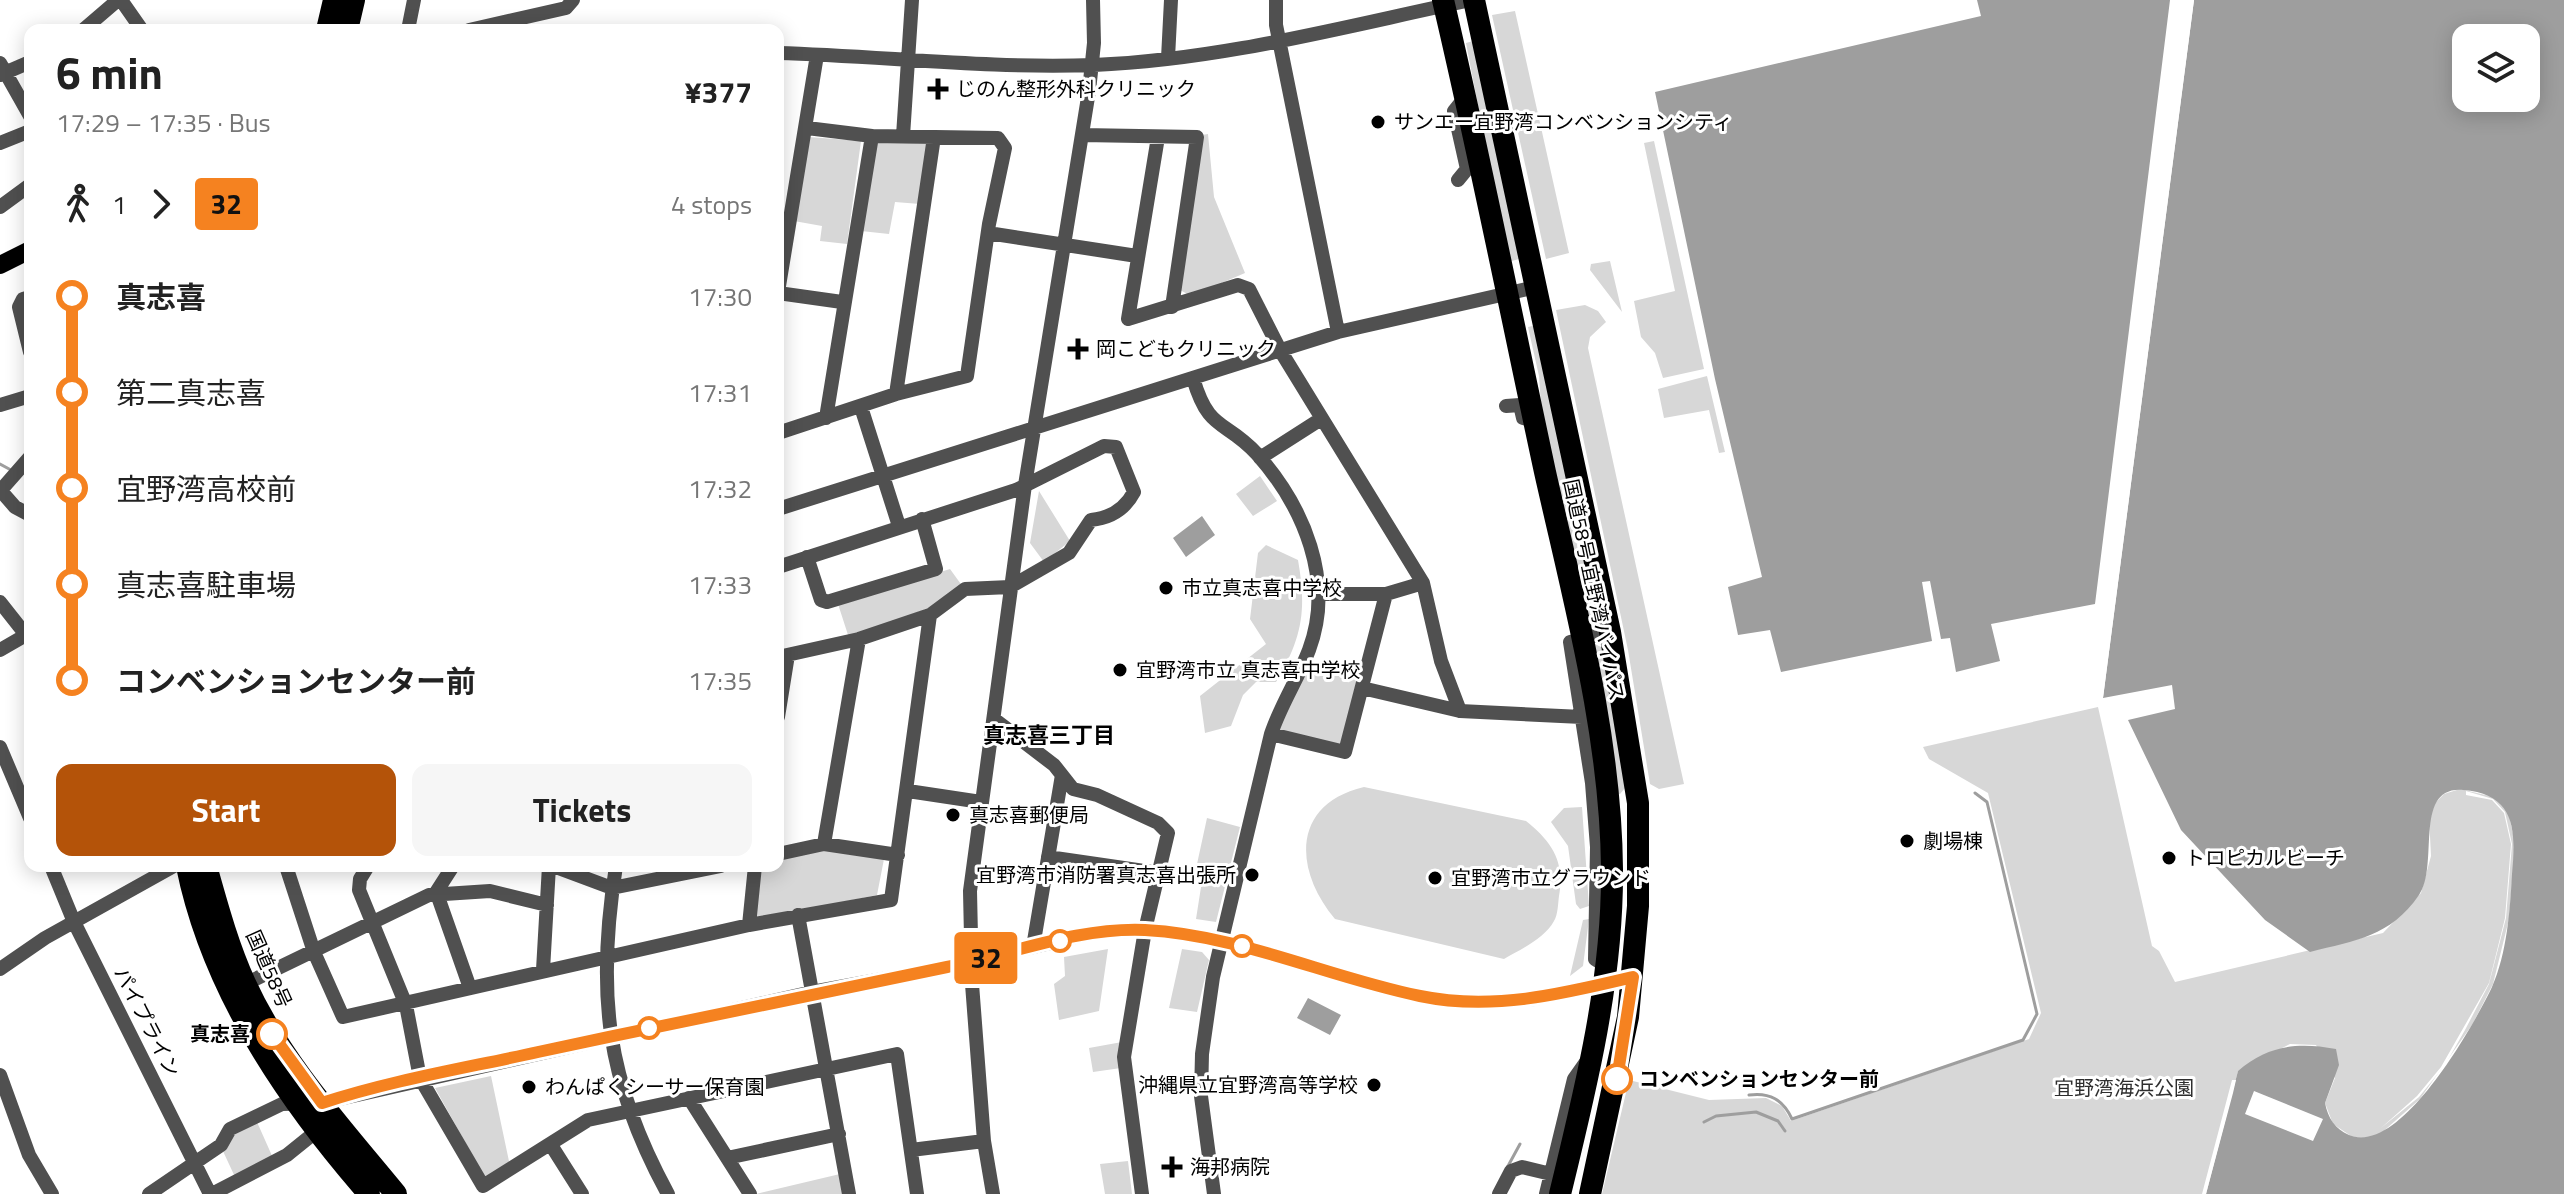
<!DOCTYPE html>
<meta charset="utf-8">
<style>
:root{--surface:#fff;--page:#f6f6f6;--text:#222;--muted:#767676;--accent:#b45309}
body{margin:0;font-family:"Titillium Web","Noto Sans JP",sans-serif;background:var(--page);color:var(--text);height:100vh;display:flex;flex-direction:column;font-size:30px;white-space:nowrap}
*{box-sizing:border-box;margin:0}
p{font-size:26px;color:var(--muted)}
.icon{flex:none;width:44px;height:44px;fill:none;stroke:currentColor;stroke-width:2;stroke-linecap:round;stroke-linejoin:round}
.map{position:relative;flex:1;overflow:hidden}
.panel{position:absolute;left:24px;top:24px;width:760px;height:848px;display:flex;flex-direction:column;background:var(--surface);border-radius:16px;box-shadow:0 4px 20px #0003}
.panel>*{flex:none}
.badge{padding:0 16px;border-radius:6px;font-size:28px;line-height:52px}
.buttons{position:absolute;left:2452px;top:24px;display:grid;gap:16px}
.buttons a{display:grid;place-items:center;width:88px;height:88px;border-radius:16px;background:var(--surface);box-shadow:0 4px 20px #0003;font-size:40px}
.map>.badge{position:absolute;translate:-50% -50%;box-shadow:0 0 0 4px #fff}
.legs{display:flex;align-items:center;gap:12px;height:88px;padding:0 32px;font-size:26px}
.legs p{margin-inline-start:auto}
.overview{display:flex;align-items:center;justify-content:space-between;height:136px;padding:0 32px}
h1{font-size:44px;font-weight:700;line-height:60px}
.cta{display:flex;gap:16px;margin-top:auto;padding:16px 32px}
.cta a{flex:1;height:92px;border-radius:16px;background:var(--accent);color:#fff;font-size:32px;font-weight:700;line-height:92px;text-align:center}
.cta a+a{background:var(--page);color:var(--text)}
ul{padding:0 32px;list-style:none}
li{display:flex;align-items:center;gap:28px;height:96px;font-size:30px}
li i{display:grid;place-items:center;width:12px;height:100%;margin:0 10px;background:currentColor}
li i::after{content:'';width:20px;height:20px;margin:-10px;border:6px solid;border-radius:50%;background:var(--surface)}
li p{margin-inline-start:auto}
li:first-child i{background:linear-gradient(#0000 50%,currentColor 0)}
li:last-child i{background:linear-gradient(currentColor 50%,#0000 0)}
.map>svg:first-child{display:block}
.green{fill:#d7d7d7}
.water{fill:#9e9e9e;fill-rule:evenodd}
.pier{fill:#fff}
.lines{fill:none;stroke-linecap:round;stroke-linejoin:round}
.stream{stroke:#9e9e9e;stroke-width:3}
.minor{stroke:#505050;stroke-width:14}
.major{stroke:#000;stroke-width:18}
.highway{stroke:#000;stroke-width:22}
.line-1-casing{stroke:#fff;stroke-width:18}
.line-1{stroke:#f58220;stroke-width:12}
.poi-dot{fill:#000;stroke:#fff;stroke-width:3}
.stop-1-dot{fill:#fff;stroke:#f58220;stroke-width:4}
.labels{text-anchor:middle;stroke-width:6;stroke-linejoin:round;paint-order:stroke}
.poi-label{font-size:20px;fill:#000;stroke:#fff;text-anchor:start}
.street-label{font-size:20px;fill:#000;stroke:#fff}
.stop-label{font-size:20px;font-weight:bold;fill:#000;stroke:#fff;text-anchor:end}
.park-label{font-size:20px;fill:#2e2e2e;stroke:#fff}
.neighbourhood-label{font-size:22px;font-weight:bold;fill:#000;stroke:#fff}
</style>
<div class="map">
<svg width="2564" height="1194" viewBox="0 0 2564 1194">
<rect width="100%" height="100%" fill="#fff"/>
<!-- green -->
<path class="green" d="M1515 11 1569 253 1546 259 1492 15Z
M1477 40 1519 259 1508 262 1466 43Z
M1208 134 1214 197 1245 273 1191 296 1180 290 1202 135Z
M809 137 861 141 847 244 820 241 822 226 794 221Z
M876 141 928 144 920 204 895 202 889 234 861 231Z
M1654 141 1704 369 1663 378 1655 353 1641 337 1634 301 1675 291 1644 143Z
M1610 261 1622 312 1590 270 1591 264Z
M1585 305 1598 311 1606 322 1590 337 1588 348 1684 784 1659 789 1650 784 1628 650 1556 310Z
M1537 325 1599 624 1596 628H1590L1542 420 1539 376 1528 327Z
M1707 376 1725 452 1719 453 1709 410 1664 418 1658 389Z
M1260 476 1277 501 1253 516 1236 494Z
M1039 491 1070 541 1044 562 1030 543Z
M1266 545 1298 560C1307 611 1302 638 1276 682H1256L1243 695 1231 726 1205 733 1200 696 1266 644 1250 619 1258 553Z
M950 569 963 587 939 604 849 638 838 604Z
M1593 643 1603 648 1625 788 1620 794 1614 793Z
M1311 664 1358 675 1341 745 1279 730 1292 695Z
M2098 707 2152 946 2159 951 2175 982 2383 933 2421 893 2431 856 2429 817 2434 804 2444 794 2460 789 2494 797 2508 811 2515 843 2509 919 2493 984 2472 1025 2420 1099 2378 1136 2364 1139 2351 1136 2333 1124 2325 1103 2335 1078 2316 1045 2290 1044 2238 1071 2206 1194H1602L1629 1080 1709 1100 1766 1098 1782 1106 1791 1121 2029 1039 2041 1013 1988 793 1929 759 1923 747Z
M1364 787 1526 821C1552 842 1565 861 1559 896 1558 903 1558 915 1554 921 1545 938 1520 950 1504 959L1335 919C1293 869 1292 804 1364 787Z
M1582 807 1589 906 1580 909 1576 904 1568 846 1551 822 1564 808Z
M1207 818 1240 827 1216 922 1196 919 1204 868 1197 864Z
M822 849 884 859 877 895 754 920 760 866H778V860Z
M1589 919 1583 966 1570 976 1583 920Z
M1108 949 1099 1011 1059 1020 1054 984 1065 976 1064 957Z
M1182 949 1202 952 1209 960 1197 1012 1169 1008Z
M1122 1042 1121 1068 1093 1072 1089 1048Z
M491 1076 510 1166 490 1178 484 1176 435 1088Z
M257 1122 273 1158 235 1177 222 1149 233 1133Z
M1128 1161 1132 1194H1105L1100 1164Z
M840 1174 843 1194H756Z"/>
<!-- water -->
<path class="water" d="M1977 0H2170L2095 604 1991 624 2000 661 1956 672 1950 638 1941 639 1930 581 1922 582 1932 641 1781 672 1770 630 1738 635 1728 587 1762 577 1715 379 1655 92 1981 16Z
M2194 0H2564V1194H2206L2238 1071C2268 1045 2298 1042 2336 1049L2339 1065 2325 1103C2328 1118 2335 1129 2349 1135 2400 1157 2474 1025 2492 987 2507 953 2510 911 2512 874 2516 831 2516 794 2463 790 2412 786 2440 865 2419 895 2390 937 2356 940 2310 952L2265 920 2181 830 2128 720 2175 709 2172 685 2103 698ZM2466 38H2526V98H2466Z
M1202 516 1215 535 1186 557 1173 538Z
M1308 998 1341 1015 1330 1035 1297 1018Z"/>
<!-- pier -->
<path class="pier" d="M2190 0H2194L2103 698 2100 700Z
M2466 791 2493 799 2505 812 2512 844 2506 918 2489 984 2465 1030 2445 1065 2419 1097 2381 1128 2417 1096 2441 1067 2489 983 2505 918 2511 844 2504 813 2492 800 2466 795Z
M2232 1080H2236L2233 1093 2206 1194H2202Z
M2254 1091 2323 1119 2313 1141 2245 1114Z"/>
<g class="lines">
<!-- stream -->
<path class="stream" d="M0 464 11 470
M1749 1095C1770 1092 1783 1100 1792 1119L2023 1040 2037 1014 1987 802 1975 793
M1704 1122 1716 1116 1756 1112 1778 1121 1785 1131
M1508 1166 1520 1144"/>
<!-- minor -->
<path class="minor" d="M121 0 142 30
M1276 0V25L1338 332
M83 30 118 0
M408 30 414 0
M469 30 566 8 573 0
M778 53C883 56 989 69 1094 65 1222 60 1346 26 1471 0
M1168 58 1171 0
M0 63 30 116
M0 75 30 62
M1082 135 1197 137 1172 307
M903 136 912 0
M1158 137 1128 319 1238 285 1249 289 1280 350 1423 583 1441 661 1460 711
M0 143 30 131
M1458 180 1467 169 1454 111 1466 96
M0 207 30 185
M988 233 1137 256
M778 292 817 55
M778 293 842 302
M30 297 23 299 19 307 30 352
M1193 378C1209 433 1225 419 1257 454 1304 507 1335 581 1309 650 1298 679 1281 704 1271 734L1213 977 1202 1054 1201 1096 1214 1194
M896 394 934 137
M0 405 30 396
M1506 406 1520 405 1523 418 1527 419
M861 407 899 526
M826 418 872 136
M778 433 896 394 967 376 989 224 1005 148 998 138 872 136 807 128
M1260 458 1321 419
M0 490 15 507 30 515
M0 491 30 457
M778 509 1338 332 1536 287
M807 557 821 600 827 602 936 569 922 519
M778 567 1016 490 1104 446 1116 447 1134 492C1125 509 1111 518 1091 520L1069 553 1010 587 965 589 930 615 859 639 778 657
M1318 594H1386L1423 583
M0 602 30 640
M0 650 26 635
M1362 688 1460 711 1582 717
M778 717 788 655
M994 719 1054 765 1073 789 1097 795 1158 823 1168 833 1145 930 1124 1057 1142 1194
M1271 734 1345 752 1386 594
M0 747 30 818
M908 791 981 802
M824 844 859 639
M778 854 824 844 898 855
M1048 857 1158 873
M51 866 74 922 210 1194
M286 866 314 952 343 1017 749 925 891 900 930 615
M368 866 360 879 359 890 406 1005 420 1078 483 1186 588 1120 897 1054 917 1194
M553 866 612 888 721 866
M616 866C596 992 606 1081 668 1194
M435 894 453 866
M437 894 470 988
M798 915 849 1194
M749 925 755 866
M1033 947 1062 775
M1606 966 1595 959 1597 847 1592 783 1570 642 1610 632
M0 969 45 938 174 866
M543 970 549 866
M245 984 429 895 490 891 547 905
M0 1075 29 1155 52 1194
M689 1098 750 1194
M551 1145 582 1194
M911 1150 984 1141
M727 1158 839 1134
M149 1194 221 1145 230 1129 282 1104 322 1103 812 992 948 967 1093 933 1145 930 1221 940 1364 983 1422 997 1471 1002 1535 999 1633 977
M212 1194 287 1155 318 1130 319 1123
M993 1194 984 1141 972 984 970 891 1025 485 1089 91 1094 43 1093 0
M1499 1194 1511 1171 1522 1167 1551 1174
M1546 1194 1574 1079 1586 1062"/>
<!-- major -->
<path class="major" d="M0 265 30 250"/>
<!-- highway -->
<path class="highway" d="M1443 0C1480 157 1511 314 1545 472 1574 601 1611 736 1612 869 1613 979 1586 1088 1560 1194
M1474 0 1610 632 1638 803V906L1628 1017 1590 1194
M327 30 334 0
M347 30 354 0
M187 866C212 990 287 1100 369 1194
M206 866C217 905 228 946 245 983 281 1062 342 1128 396 1194"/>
</g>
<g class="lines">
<!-- line-1 casing -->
<g class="line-1-casing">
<path id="line-1" d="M272 1034 322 1103C392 1080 466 1068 538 1052 674 1023 810 995 947 967 1012 954 1078 927 1145 930 1240 935 1327 977 1420 996 1492 1011 1562 994 1633 977L1617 1079"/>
</g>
<!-- line-1 -->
<use href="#line-1" class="line-1"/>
</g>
<!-- markers -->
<g class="poi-dot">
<path d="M934 77h8v8h8v8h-8v8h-8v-8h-8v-8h8z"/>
<circle cx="1378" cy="122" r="8"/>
<path d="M1074 337h8v8h8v8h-8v8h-8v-8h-8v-8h8z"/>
<circle cx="1166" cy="588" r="8"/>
<circle cx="1120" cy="670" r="8"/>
<circle cx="953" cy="815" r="8"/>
<circle cx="1907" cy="841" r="8"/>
<circle cx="2169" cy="858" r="8"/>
<circle cx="1252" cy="875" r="8"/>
<circle cx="1435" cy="878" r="8"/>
<circle cx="1374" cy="1085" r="8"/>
<circle cx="529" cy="1087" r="8"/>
<path d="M1168 1155h8v8h8v8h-8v8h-8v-8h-8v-8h8z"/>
</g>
<g class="stop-1-dot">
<circle cx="1060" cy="941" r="10"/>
<circle cx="1242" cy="946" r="10"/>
<circle cx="649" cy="1028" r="10"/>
<circle cx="272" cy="1034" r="14"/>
<circle cx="1617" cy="1079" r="14"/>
</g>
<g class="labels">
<!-- poi labels -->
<g class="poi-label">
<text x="956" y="96">じのん整形外科クリニック</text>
<text x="1394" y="129">サンエー宜野湾コンベンションシティ</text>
<text x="1096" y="356">岡こどもクリニック</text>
<text x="1182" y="595">市立真志喜中学校</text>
<text x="1136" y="677">宜野湾市立 真志喜中学校</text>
<text x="969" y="822">真志喜郵便局</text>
<text x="1923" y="848">劇場棟</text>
<text x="2185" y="865">トロピカルビーチ</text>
<text x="1236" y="882" text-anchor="end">宜野湾市消防署真志喜出張所</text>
<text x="1451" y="885">宜野湾市立グラウンド</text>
<text x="1358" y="1092" text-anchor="end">沖縄県立宜野湾高等学校</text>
<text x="545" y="1094">わんぱくシーサー保育園</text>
<text x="1190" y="1174">海邦病院</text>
</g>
<!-- street labels -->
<g class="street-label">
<text transform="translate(1594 590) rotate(78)" y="7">国道58号 宜野湾バイパス</text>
<text transform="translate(269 969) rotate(66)" y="7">国道58号</text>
<text transform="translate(147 1022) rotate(63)" y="7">パイプライン</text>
</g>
<!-- stop labels -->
<g class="stop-label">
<text x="250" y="1041">真志喜</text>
<text x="1639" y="1086" text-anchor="start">コンベンションセンター前</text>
</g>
<!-- park labels -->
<g class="park-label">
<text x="2124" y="1095">宜野湾海浜公園</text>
</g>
<!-- neighbourhood labels -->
<g class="neighbourhood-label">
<text x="1049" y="743">真志喜三丁目</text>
</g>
</g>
</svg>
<div class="buttons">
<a><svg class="icon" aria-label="layers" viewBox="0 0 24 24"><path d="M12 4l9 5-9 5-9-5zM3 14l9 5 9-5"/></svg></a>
</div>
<b class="badge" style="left:986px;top:958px;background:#f58220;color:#111">32</b>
<section class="panel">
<div class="overview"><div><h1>6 min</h1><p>17:29 – 17:35 · Bus</p></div><b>¥377</b></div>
<div class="legs"><svg class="icon" aria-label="walk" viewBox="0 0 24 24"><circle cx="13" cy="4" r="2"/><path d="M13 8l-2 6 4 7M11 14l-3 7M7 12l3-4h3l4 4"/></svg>1<svg class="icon" aria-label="forward" viewBox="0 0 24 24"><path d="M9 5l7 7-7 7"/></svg><b class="badge" style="background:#f58220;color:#111">32</b><p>4 stops</p></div>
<ul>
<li><i style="color:#f58220"></i><b>真志喜</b><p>17:30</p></li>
<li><i style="color:#f58220"></i><span>第二真志喜</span><p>17:31</p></li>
<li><i style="color:#f58220"></i><span>宜野湾高校前</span><p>17:32</p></li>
<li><i style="color:#f58220"></i><span>真志喜駐車場</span><p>17:33</p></li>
<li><i style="color:#f58220"></i><b>コンベンションセンター前</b><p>17:35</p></li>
</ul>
<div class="cta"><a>Start</a><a>Tickets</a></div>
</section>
</div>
